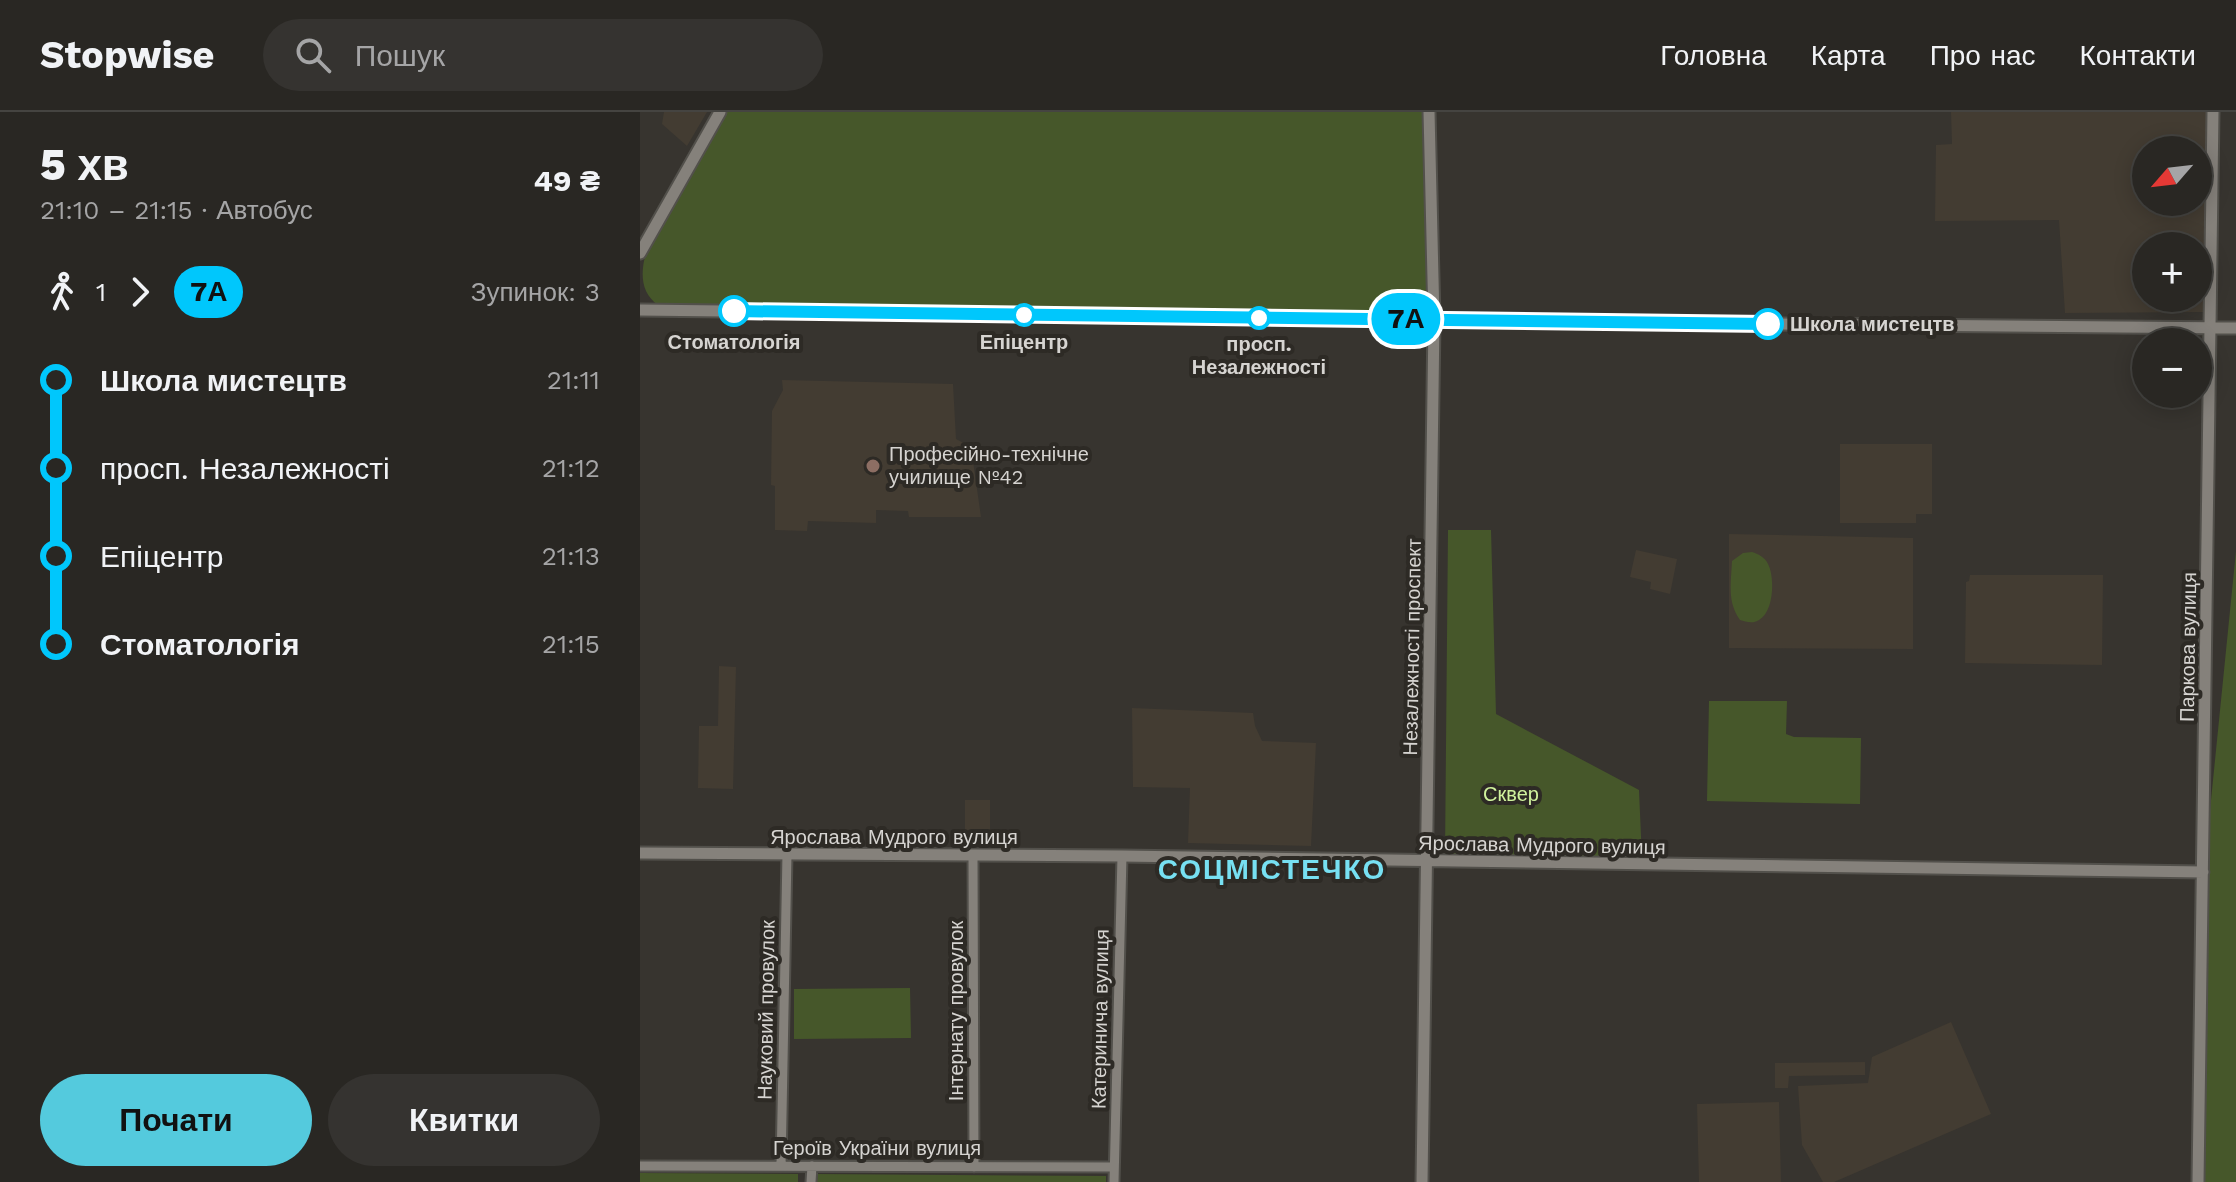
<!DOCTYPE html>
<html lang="uk">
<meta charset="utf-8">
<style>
:root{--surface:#292723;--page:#353330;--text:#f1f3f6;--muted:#a5a5a6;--line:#454441;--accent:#54cadd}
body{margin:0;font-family:"Work Sans",sans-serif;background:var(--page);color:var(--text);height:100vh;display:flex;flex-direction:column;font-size:30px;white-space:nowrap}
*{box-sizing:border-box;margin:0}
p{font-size:26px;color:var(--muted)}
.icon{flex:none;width:44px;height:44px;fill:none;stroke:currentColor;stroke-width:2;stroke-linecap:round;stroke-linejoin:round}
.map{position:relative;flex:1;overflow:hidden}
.sheet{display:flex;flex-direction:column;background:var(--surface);width:640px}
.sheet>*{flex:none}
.badge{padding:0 16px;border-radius:26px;font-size:28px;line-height:52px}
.needle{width:52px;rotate:242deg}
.tools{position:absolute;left:1492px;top:24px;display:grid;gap:16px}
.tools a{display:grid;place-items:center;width:80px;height:80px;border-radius:50%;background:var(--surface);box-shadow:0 4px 20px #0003,0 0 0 2px var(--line);font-size:40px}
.map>.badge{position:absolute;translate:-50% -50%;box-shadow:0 0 0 4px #fff}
.legs{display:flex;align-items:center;gap:12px;height:88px;padding:0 40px;font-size:26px}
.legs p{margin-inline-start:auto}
.overview{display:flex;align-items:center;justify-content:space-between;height:136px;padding:0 40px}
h1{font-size:44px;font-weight:800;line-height:60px}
.cta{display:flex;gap:16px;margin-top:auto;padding:16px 40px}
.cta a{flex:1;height:92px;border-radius:48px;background:var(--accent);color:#111;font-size:32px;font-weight:800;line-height:92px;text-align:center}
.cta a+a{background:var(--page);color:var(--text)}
ul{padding:0 40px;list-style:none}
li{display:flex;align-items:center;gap:28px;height:88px;font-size:30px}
li i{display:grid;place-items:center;width:12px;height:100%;margin:0 10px;background:currentColor}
li i::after{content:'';width:20px;height:20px;margin:-10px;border:6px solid;border-radius:50%;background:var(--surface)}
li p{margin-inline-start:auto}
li:first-child i{background:linear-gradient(#0000 50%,currentColor 0)}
li:last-child i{background:linear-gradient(currentColor 50%,#0000 0)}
header{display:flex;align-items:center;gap:48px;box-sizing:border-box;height:112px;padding:0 40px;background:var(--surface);border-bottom:2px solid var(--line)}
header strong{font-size:38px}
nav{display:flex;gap:44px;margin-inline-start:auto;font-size:28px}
.search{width:560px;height:72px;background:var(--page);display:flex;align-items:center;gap:20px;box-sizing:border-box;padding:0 28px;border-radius:44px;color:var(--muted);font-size:30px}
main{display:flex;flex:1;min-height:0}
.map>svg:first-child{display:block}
.built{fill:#433c32;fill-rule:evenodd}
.green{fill:#46572a}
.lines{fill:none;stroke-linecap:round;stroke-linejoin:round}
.minor-casing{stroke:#52504b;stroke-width:13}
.tertiary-casing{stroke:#52504b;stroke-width:15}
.minor{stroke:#85817b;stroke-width:9}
.tertiary{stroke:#85817b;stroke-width:11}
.line-1-casing{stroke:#fff;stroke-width:18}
.line-1{stroke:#00c7fc;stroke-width:12}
.stop-1-dot{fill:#fff;stroke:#00c7fc;stroke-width:4}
.education-dot{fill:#8d6e63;stroke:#2d2a25;stroke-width:3}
.labels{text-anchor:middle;stroke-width:8;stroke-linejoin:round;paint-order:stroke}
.stop-label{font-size:20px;font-weight:bold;fill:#d6d4d1;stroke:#2d2a25}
.poi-label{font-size:20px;fill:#d6d4d1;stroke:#2d2a25;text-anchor:start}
.street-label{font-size:20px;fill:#d6d4d1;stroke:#2d2a25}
.park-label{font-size:20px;fill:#d0f29d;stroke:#2d2a25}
.district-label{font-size:28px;font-weight:bold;letter-spacing:2px;fill:#77e0f2;stroke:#2d2a25}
</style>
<header>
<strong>Stopwise</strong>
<div class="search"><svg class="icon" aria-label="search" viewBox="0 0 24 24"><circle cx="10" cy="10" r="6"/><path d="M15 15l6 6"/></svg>Пошук</div>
<nav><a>Головна</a><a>Карта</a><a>Про нас</a><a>Контакти</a></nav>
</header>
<main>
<section class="sheet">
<div class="overview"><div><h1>5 хв</h1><p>21:10 – 21:15 · Автобус</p></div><b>49 ₴</b></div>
<div class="legs"><svg class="icon" aria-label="walk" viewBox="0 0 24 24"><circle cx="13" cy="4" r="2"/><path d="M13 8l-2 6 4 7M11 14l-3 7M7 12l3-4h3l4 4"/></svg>1<svg class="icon" aria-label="forward" viewBox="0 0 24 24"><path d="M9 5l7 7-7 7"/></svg><b class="badge" style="background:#00c7fc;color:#111">7А</b><p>Зупинок: 3</p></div>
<ul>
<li><i style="color:#00c7fc"></i><b>Школа мистецтв</b><p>21:11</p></li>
<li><i style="color:#00c7fc"></i><span>просп. Незалежності</span><p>21:12</p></li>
<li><i style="color:#00c7fc"></i><span>Епіцентр</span><p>21:13</p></li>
<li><i style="color:#00c7fc"></i><b>Стоматологія</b><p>21:15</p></li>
</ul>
<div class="cta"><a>Почати</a><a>Квитки</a></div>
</section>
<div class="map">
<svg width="1596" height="1070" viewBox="0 0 1596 1070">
<rect width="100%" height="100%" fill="#37342f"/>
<!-- built -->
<path class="built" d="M24 0H67L47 34 22 12Z
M1311 0H1566L1567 200 1425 201 1419 108 1295 109 1296 33 1312 32ZM1506 38H1558V90H1506ZM1506 134H1558V186H1506Z
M142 268 313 272 316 327 331 335 341 405H269L268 399 236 398V411L168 409 167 419 135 418V374L131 373 132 299 143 278Z
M1200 332H1292V402H1276V411H1200Z
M1089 422 1273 426V537L1089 536Z
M996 438 1037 447 1030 482 1010 477 1011 470 990 465Z
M1330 463H1463L1462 553 1325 551 1326 470 1329 469Z
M79 554 96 555 93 677 58 676 59 614H78Z
M492 596 613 601 615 614 622 629 676 631 671 734 548 731 550 676 493 675Z
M325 688H350V719H325Z
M1311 910 1351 1002 1194 1070H1183L1162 1033 1158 974 1228 971 1232 945Z
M1225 950V963L1149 964 1148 976H1135V951Z
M1139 990 1141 1070H1059L1057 992Z"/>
<!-- green -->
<path class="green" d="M87 0H784L788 193 769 200 18 193C0 180 0 160 7 137Z
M808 418H851L856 602 999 678 1002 748 805 743Z
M1596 439V1070H1565L1566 738Z
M1112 440C1118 442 1125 445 1128 452 1135 465 1134 500 1119 508 1113 512 1106 510 1100 508 1087 490 1091 471 1092 449L1103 441Z
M1069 589H1147L1146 622 1154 625 1221 626 1220 692 1067 689Z
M270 876 271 926 154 927V877Z
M0 1061 158 1062V1070H0Z
M178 1062 466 1064V1070H177Z"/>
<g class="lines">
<!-- minor casing -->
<g class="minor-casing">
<path id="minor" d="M333 743 334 1055
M0 1054 474 1055
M141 1054 147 742
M171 1070 172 1054
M474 1070 482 744"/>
</g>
<!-- tertiary casing -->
<g class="tertiary-casing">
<path id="tertiary" d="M0 141 80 0
M0 198 1006 211 1596 216
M0 741 482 744 1563 760
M782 1070 794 208 789 0
M1558 1070 1573 0"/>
</g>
<!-- minor -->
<use href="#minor" class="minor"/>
<!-- tertiary -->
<use href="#tertiary" class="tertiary"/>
</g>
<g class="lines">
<!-- line-1 casing -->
<g class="line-1-casing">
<path id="line-1" d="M94 199 1128 212"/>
</g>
<!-- line-1 -->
<use href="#line-1" class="line-1"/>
</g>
<!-- markers -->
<g class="stop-1-dot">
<circle cx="94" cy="199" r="14"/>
<circle cx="384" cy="203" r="10"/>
<circle cx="619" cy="206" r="10"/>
<circle cx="1128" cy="212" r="14"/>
</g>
<circle class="education-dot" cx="233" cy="354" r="8"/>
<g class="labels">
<!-- stop labels -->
<g class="stop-label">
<text x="1150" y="219" text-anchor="start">Школа мистецтв</text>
<text x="94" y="237">Стоматологія</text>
<text x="384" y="237">Епіцентр</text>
<text x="619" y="239">просп.<tspan x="619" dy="23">Незалежності</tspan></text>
</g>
<!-- poi labels -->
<g class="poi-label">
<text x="249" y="349">Професійно-технічне<tspan x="249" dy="23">училище №42</tspan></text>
</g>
<!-- street labels -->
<g class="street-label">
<text transform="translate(772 535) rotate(-89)" y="7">Незалежності проспект</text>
<text transform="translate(1548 535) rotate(-89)" y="7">Паркова вулиця</text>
<text x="254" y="732">Ярослава Мудрого вулиця</text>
<text transform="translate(902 733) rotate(1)" y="7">Ярослава Мудрого вулиця</text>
<text transform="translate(126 898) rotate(-89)" y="7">Науковий провулок</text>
<text transform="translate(316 899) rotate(-90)" y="7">Інтернату провулок</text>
<text transform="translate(460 907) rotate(-89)" y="7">Катеринича вулиця</text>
<text x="237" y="1043">Героїв України вулиця</text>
</g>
<!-- park labels -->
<g class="park-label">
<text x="871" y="689">Сквер</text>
</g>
<!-- district labels -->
<g class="district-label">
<text x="632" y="767">СОЦМІСТЕЧКО</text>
</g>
</g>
</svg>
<div class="tools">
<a><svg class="needle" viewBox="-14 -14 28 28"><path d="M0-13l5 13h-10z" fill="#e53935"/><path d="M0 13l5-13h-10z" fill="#a5a5a6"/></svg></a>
<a>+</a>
<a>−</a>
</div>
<b class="badge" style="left:766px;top:207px;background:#00c7fc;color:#111">7А</b>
</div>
</main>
